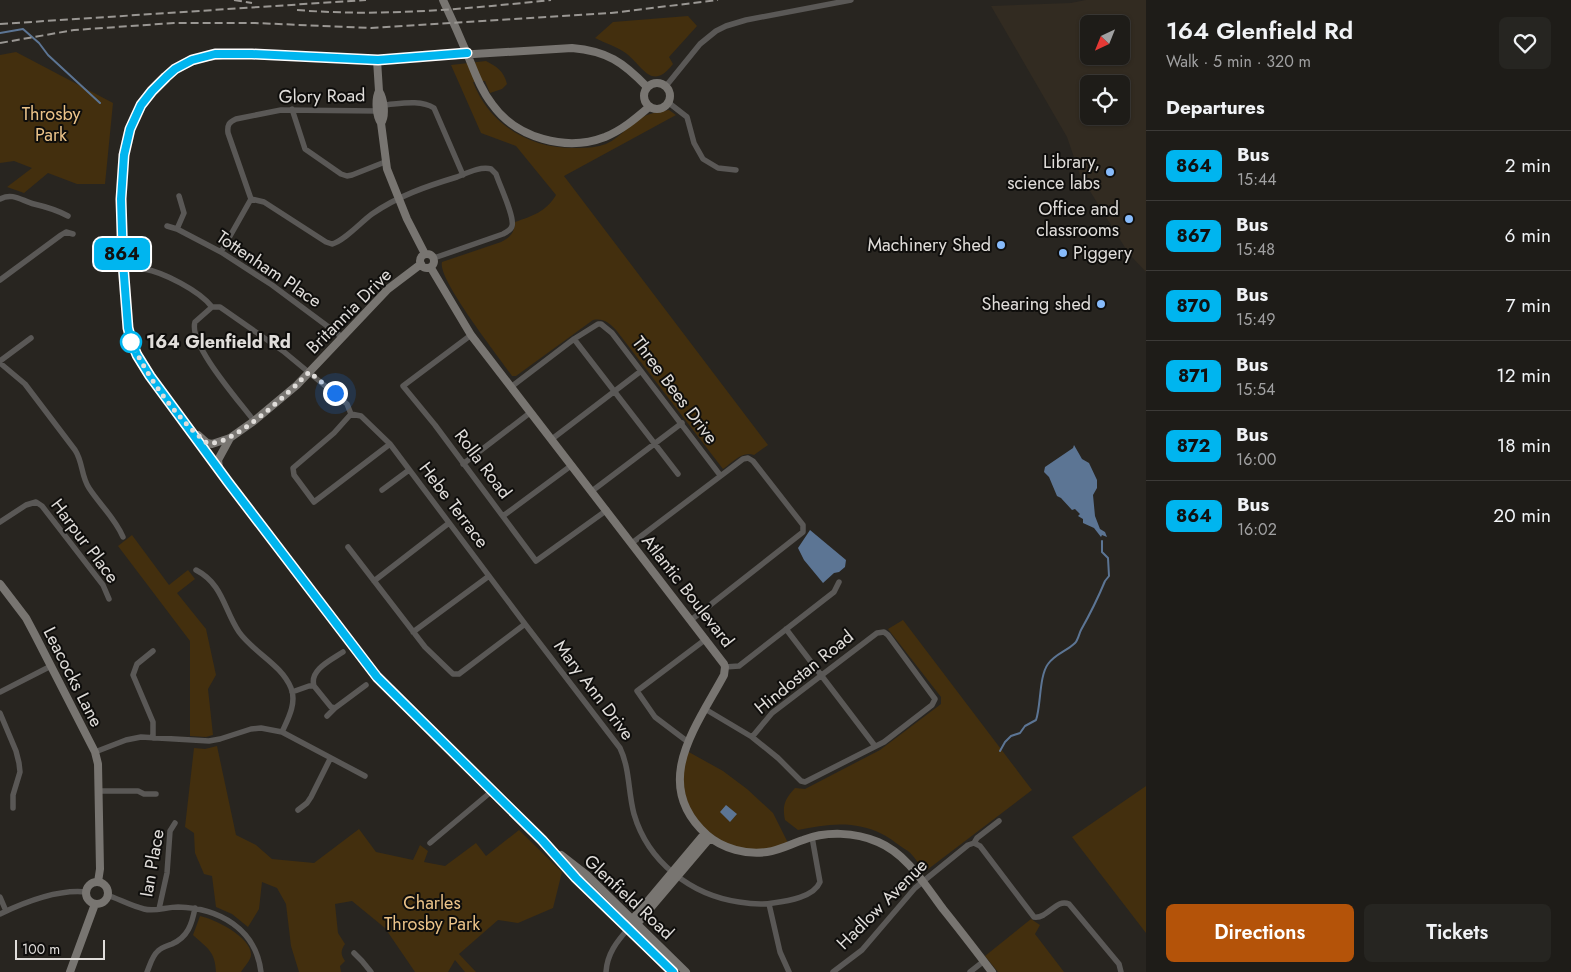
<!DOCTYPE html>
<meta charset="utf-8">
<style>
:root{--surface:#1e1c18;--page:#262521;--text:#f1f3f6;--muted:#a1a1a2;--line:#3c3a37;--accent:#b45309}
body{margin:0;font-family:Jost,sans-serif;background:var(--page);color:var(--text);height:100vh;display:flex;flex-direction:column;font-size:19px;white-space:nowrap}
*{box-sizing:border-box;margin:0}
p{font-size:16px;color:var(--muted)}
.icon{flex:none;width:28px;height:28px;fill:none;stroke:currentColor;stroke-width:2;stroke-linecap:round;stroke-linejoin:round}
.map{position:relative;flex:1;overflow:hidden}
.drawer{display:flex;flex-direction:column;background:var(--surface);width:425px}
.drawer>*{flex:none}
.badge{padding:0 10px;border-radius:8px;font-size:18px;line-height:32px}
.needle{width:32px;rotate:223deg}
.controls{position:absolute;left:1080px;top:15px;display:grid;gap:10px}
.controls a{display:grid;place-items:center;width:50px;height:50px;border-radius:8px;background:var(--surface);box-shadow:0 1px 4px #0004,0 0 0 1px var(--line);font-size:25px}
.scale{position:absolute;left:15px;bottom:12px;width:90px;box-sizing:border-box;padding-left:5px;border:2px solid #e0ddda;border-top:0;font-size:14px;line-height:18px;white-space:nowrap;color:#e0ddda;-webkit-text-stroke:4px #0f0e0c;paint-order:stroke}
.you{position:absolute;width:25px;height:25px;margin:-12px;border:4px solid #fff;border-radius:50%;background:#1a73e8;box-shadow:0 0 0 8px #1a73e833}
.map>.badge{position:absolute;translate:-50% -50%;box-shadow:0 0 0 2px #fff}
h2{padding:0 20px;font-size:19px;line-height:45px}
.round{display:grid;place-items:center;flex:none;width:52px;height:52px;border-radius:8px;background:var(--page)}
.overview{display:flex;align-items:center;justify-content:space-between;height:85px;padding:0 20px}
h1{font-size:24px;font-weight:600;line-height:38px}
.action{display:flex;gap:10px;margin-top:auto;padding:10px 20px}
.action a{flex:1;height:58px;border-radius:8px;background:var(--accent);color:#fff;font-size:20px;font-weight:600;line-height:58px;text-align:center}
.action a+a{background:var(--page);color:var(--text)}
ul{padding:0;list-style:none}
li{display:flex;align-items:center;gap:15px;height:70px;padding:0 20px;border-top:1px solid var(--line)}
li div{flex:1}
li b{display:block;font-size:19px}
li em{font-style:normal}
li .badge{min-width:55px;font-weight:700;text-align:center}
main{display:flex;flex:1;min-height:0}
.map>svg:first-child{display:block}
.built{fill:#322b21;fill-rule:evenodd}
.green{fill:#432f0e}
.water{fill:#5c7594}
.lines{fill:none;stroke-linecap:round;stroke-linejoin:round}
.stream{stroke:#5c7594;stroke-width:2}
.street{stroke:#5a5856;stroke-width:5.5}
.secondary{stroke:#787571;stroke-width:8}
.rail{stroke:#9a9793;stroke-width:2;stroke-dasharray:8 4;stroke-linecap:butt}
.line-casing{stroke:#fff;stroke-width:11}
.line{stroke:#00b5ef;stroke-width:8}
.walk{stroke:#e0ddda;stroke-width:5;stroke-dasharray:0 9}
.poi-dot{fill:#87bbfb;stroke:#0f0e0c;stroke-width:2}
.stop-dot{fill:#fff;stroke:#00b5ef;stroke-width:2.5}
.labels{text-anchor:middle;stroke-width:4;stroke-linejoin:round;paint-order:stroke}
.street-label{font-size:18px;fill:#e0ddda;stroke:#0f0e0c}
.park-label{font-size:18px;fill:#ebc389;stroke:#0f0e0c}
.poi-label{font-size:18px;fill:#e0ddda;stroke:#0f0e0c;text-anchor:end}
.stop-label{font-size:18px;font-weight:bold;fill:#e0ddda;stroke:#0f0e0c;text-anchor:start}
</style>
<main>
<div class="map">
<svg width="1146" height="972" viewBox="0 0 1146 972">
<rect width="100%" height="100%" fill="#282520"/>
<!-- built -->
<path class="built" d="M1086 0H1146V272L1129 254 1080 175 1067 137 991 6 1071 3ZM1089 24H1121V56H1089ZM1089 84H1121V116H1089Z"/>
<!-- green -->
<path class="green" d="M688 16 697 26 669 57 673 64C652 91 644 68 627 54 618 47 605 43 595 38L613 22Z
M16 52 113 103 105 184H77L48 173 24 193 7 187 32 168 14 161 0 163V55Z
M486 61C496 66 504 71 507 84L502 89 490 93 485 81 473 82C490 126 532 150 579 148 588 148 597 147 606 144 622 137 633 119 650 114 656 112 663 111 669 110L676 115 564 176 768 445 754 455C742 450 732 463 723 469L616 330C609 323 604 318 593 320L516 376H512C500 358 437 279 442 262L501 242C511 237 514 233 515 222 532 216 546 212 556 195L516 146 481 133 451 65Z
M132 535 169 585 188 570 195 579 177 593 206 629 216 675 208 689 213 735 206 737 190 736V641L118 546Z
M903 620 1032 790 927 870C919 867 915 856 908 851 899 846 891 838 882 834 855 820 826 824 798 830L785 820C782 805 785 799 795 788L805 789 880 750 941 704V697L888 629Z
M217 746 236 835 256 845 272 859 314 863 359 829 376 852 413 860 420 845 428 851 424 862 445 866 476 843 486 856 519 830 562 872 553 908 518 923 498 920 459 954 476 972H465L455 960 448 972H415L385 928 352 901 335 904 338 933 345 944C341 950 340 954 345 961L340 966 341 972H299L291 946 286 904 277 888 262 882 259 909 248 927 232 914 216 907 212 876 204 874 195 853 194 833 185 827 194 748 205 749Z
M687 751 723 771 747 789 773 813 788 843C779 846 768 851 758 851 724 851 688 823 683 789 682 776 684 763 687 751Z
M1146 786V933L1072 837Z
M200 916C214 919 252 937 251 955 251 960 244 967 241 972H216C215 951 208 949 193 935Z
M1031 919 1040 925 1035 934 1064 972H998L985 956Z"/>
<!-- water -->
<path class="water" d="M1074 445 1082 459 1089 463 1097 480V488L1093 495 1095 516 1100 529 1105 532 1107 537 1102 535 1101 537 1094 528 1083 523V519L1078 516 1080 514 1075 509 1072 510 1061 498 1057 496 1049 477 1044 472 1045 467 1073 448Z
M810 530 846 560 845 567 839 572 834 573 823 583 804 560 798 548Z
M726 805 737 814 730 822 720 812Z"/>
<g class="lines">
<!-- stream -->
<path class="stream" d="M0 33 23 29 39 43 48 55 100 103
M1000 751 1005 742 1011 736 1020 733 1025 726 1036 720C1041 706 1039 676 1048 664 1055 654 1067 651 1075 643 1078 640 1079 634 1081 630 1090 614 1098 598 1105 581L1109 576 1108 558 1102 552V541"/>
<!-- street -->
<path class="street" d="M666 86 700 44 716 31 726 26 746 20 851 0
M669 103 687 117 694 143 703 159 718 168 736 170
M383 105C399 104 420 99 434 108L463 175
M292 109 305 149 341 174 347 176 352 175 385 162
M0 199C13 192 22 201 34 204 47 207 57 210 68 216
M251 199 264 202 326 242 332 244C344 241 361 222 372 214 398 196 427 186 457 177 467 173 481 166 491 169L496 174C499 184 515 217 512 226 511 230 507 232 503 234L434 258
M167 226 177 229 221 252 272 285 342 337
M177 229 184 213 179 196
M221 252 251 199 228 133C227 125 229 122 236 119L281 110 378 111
M144 269C163 272 200 291 212 307
M0 280 61 235 66 232 73 234
M471 335 403 386 435 425 536 561 607 510
M574 339 678 474
M0 361 31 338
M0 363 25 384 75 450C83 462 81 476 89 488 100 505 115 518 123 537
M511 387 574 339 598 324H601L612 333 720 475
M351 414 361 416 390 444 525 624
M254 421C240 402 188 344 195 322L212 307H220L283 351 347 404 351 414 334 433 293 468 294 475 314 502 390 444
M552 439 641 371
M463 464 531 412
M382 490 409 470
M592 491 682 423
M503 516 572 465
M0 522 26 505 36 502 42 506 103 585 109 599
M632 543 743 459 748 458 753 461 803 525V532L691 620
M348 547 425 647 453 674H459L525 624 620 748C630 769 628 792 634 814 648 862 691 895 739 902 751 904 762 905 773 903 788 901 814 897 820 882L812 837
M196 570C223 584 224 610 239 632 254 653 281 664 291 688 297 703 288 719 282 732
M374 581 449 523
M786 629 875 746
M413 632 489 576
M153 651 137 664 133 675 153 722V738
M725 667 739 666 834 592 839 582
M314 686C309 670 331 660 343 652
M0 692 51 666
M292 692 309 686H314L331 707 335 708 366 685
M705 709 752 737 778 758 801 781 805 782 884 742 932 705 935 699 888 635 884 632 877 633 772 713 752 737
M0 713 16 751 19 763 20 772 13 795V808
M327 716 335 708
M688 742 655 717 637 691 706 639
M95 752 126 740 141 737 209 741 220 739 251 729 261 728 282 732 365 776
M98 791H138L144 794H156
M298 810 307 803 311 797 330 759
M430 843 492 791
M974 843 980 846 1034 917C1048 919 1056 898 1069 904L1119 964 1121 972
M107 895C119 899 131 906 144 909 155 912 166 907 178 907 219 908 256 929 261 972
M0 897 6 911
M769 904 780 952 789 972
M159 909 167 873 170 831 175 823
M0 914C25 902 58 889 86 892
M354 953 362 961 371 972
M147 972C150 965 152 956 158 951 162 947 167 946 172 944 188 937 192 924 195 908
M606 972C607 954 617 941 629 928
M833 972 862 950 915 888 968 845 974 843 977 838 999 821
M970 972 984 961"/>
<!-- secondary -->
<path class="secondary" d="M443 0C452 19 460 37 468 56 475 73 481 90 492 104 516 138 566 152 605 137 622 130 635 119 649 107
M377 60 379 91C384 99 386 116 381 123
M644 96a13 13 0 1 1 26 0a13 13 0 1 1-26 0Z
M647 87C623 62 607 51 572 48L377 60 230 54 200 58 175 69 159 83 141 105 130 129 124 155 121 199 123 263 127 316 131 343 137 355 150 376 228 482 377 677 541 840 576 878 674 972
M379 91C375 99 376 116 381 123L387 169 407 219 425 254
M420 261a7 7 0 1 1 14 0a7 7 0 1 1-14 0Z
M431 268 471 335 724 664 725 667 724 675C696 727 650 784 707 835 723 849 747 855 767 852 780 850 791 844 803 840 826 831 855 832 878 842 907 854 925 885 943 909 960 930 976 951 992 972
M198 435 207 443 212 444 230 438 254 421 297 385 388 289 421 264
M219 468 218 460 230 438
M0 584 26 618 34 633 95 752 98 764 100 869 98 882
M561 855 588 876 686 972
M86 893a11 11 0 1 1 22 0a11 11 0 1 1-22 0Z
M631 921 705 833
M633 926 637 924 710 838
M70 972 95 904"/>
<!-- rail -->
<path class="rail" d="M234 0 252 3
M297 10C382 17 466 9 551 0
M0 24 366 0
M0 43 74 30 174 23H255L371 28 611 13 718 0"/>
</g>
<g class="lines">
<!-- line casing -->
<g class="line-casing">
<path id="line" d="M467 53 378 60 252 54H215L192 60 175 69 166 77 152 91 141 105 130 129 124 155 121 199 123 263 128 328 132 343 137 355 150 376 228 482 377 677 542 840 576 878 673 972"/>
</g>
<!-- line -->
<use href="#line" class="line"/>
<!-- walk -->
<path class="walk" d="M131 342C149 379 175 417 207 443 231 448 292 390 309 372L335 393"/>
</g>
<!-- markers -->
<g class="poi-dot">
<circle cx="1110" cy="172" r="5"/>
<circle cx="1129" cy="219" r="5"/>
<circle cx="1001" cy="245" r="5"/>
<circle cx="1063" cy="253" r="5"/>
<circle cx="1101" cy="304" r="5"/>
</g>
<circle class="stop-dot" cx="131" cy="342" r="10"/>
<g class="labels">
<!-- street labels -->
<g class="street-label">
<text transform="translate(322 96) rotate(-1)" y="6">Glory Road</text>
<text transform="translate(269 269) rotate(34)" y="6">Tottenham Place</text>
<text transform="translate(349 311) rotate(-45)" y="6">Britannia Drive</text>
<text transform="translate(675 390) rotate(53)" y="6">Three Bees Drive</text>
<text transform="translate(483 464) rotate(53)" y="6">Rolla Road</text>
<text transform="translate(454 505) rotate(53)" y="6">Hebe Terrace</text>
<text transform="translate(85 541) rotate(53)" y="6">Harpur Place</text>
<text transform="translate(688 591) rotate(52)" y="6">Atlantic Boulevard</text>
<text transform="translate(804 672) rotate(-39)" y="6">Hindostan Road</text>
<text transform="translate(73 677) rotate(63)" y="6">Leacocks Lane</text>
<text transform="translate(594 690) rotate(53)" y="6">Mary Ann Drive</text>
<text transform="translate(152 863) rotate(-80)" y="6">Ian Place</text>
<text transform="translate(629 897) rotate(43)" y="6">Glenfield Road</text>
<text transform="translate(882 904) rotate(-45)" y="6">Hadlow Avenue</text>
</g>
<!-- park labels -->
<g class="park-label">
<text x="51" y="120">Throsby<tspan x="51" dy="21">Park</tspan></text>
<text x="432" y="909">Charles<tspan x="432" dy="21">Throsby Park</tspan></text>
</g>
<!-- poi labels -->
<g class="poi-label">
<text x="1100" y="168">Library,<tspan x="1100" dy="21">science labs</tspan></text>
<text x="1119" y="215">Office and<tspan x="1119" dy="21">classrooms</tspan></text>
<text x="991" y="251">Machinery Shed</text>
<text x="1073" y="259" text-anchor="start">Piggery</text>
<text x="1091" y="310">Shearing shed</text>
</g>
<!-- stop labels -->
<g class="stop-label">
<text x="146" y="348">164 Glenfield Rd</text>
</g>
</g>
</svg>
<div class="controls">
<a><svg class="needle" viewBox="-14 -14 28 28"><path d="M0-13l5 13h-10z" fill="#e53935"/><path d="M0 13l5-13h-10z" fill="#a1a1a2"/></svg></a>
<a><svg class="icon" aria-label="locate" viewBox="0 0 24 24"><circle cx="12" cy="12" r="6"/><path d="M12 2v4M12 18v4M2 12h4M18 12h4"/></svg></a>
</div>
<div class="scale">100 m</div>
<div class="you" style="left:335px;top:393px"></div>
<b class="badge" style="left:122px;top:254px;background:#00b5ef;color:#111">864</b>
</div>
<section class="drawer">
<div class="overview"><div><h1>164 Glenfield Rd</h1><p>Walk · 5 min · 320 m</p></div><a class="round"><svg class="icon" aria-label="heart" viewBox="0 0 24 24"><path d="M12 20l-8-8c-3-5 5-10 8-4 3-6 11-1 8 4z"/></svg></a></div>
<h2>Departures</h2>
<ul>
<li><span class="badge" style="background:#00b5ef;color:#111">864</span><div><b>Bus</b><p>15:44</p></div><em>2 min</em></li>
<li><span class="badge" style="background:#00b5ef;color:#111">867</span><div><b>Bus</b><p>15:48</p></div><em>6 min</em></li>
<li><span class="badge" style="background:#00b5ef;color:#111">870</span><div><b>Bus</b><p>15:49</p></div><em>7 min</em></li>
<li><span class="badge" style="background:#00b5ef;color:#111">871</span><div><b>Bus</b><p>15:54</p></div><em>12 min</em></li>
<li><span class="badge" style="background:#00b5ef;color:#111">872</span><div><b>Bus</b><p>16:00</p></div><em>18 min</em></li>
<li><span class="badge" style="background:#00b5ef;color:#111">864</span><div><b>Bus</b><p>16:02</p></div><em>20 min</em></li>
</ul>
<div class="action"><a>Directions</a><a>Tickets</a></div>
</section>
</main>
